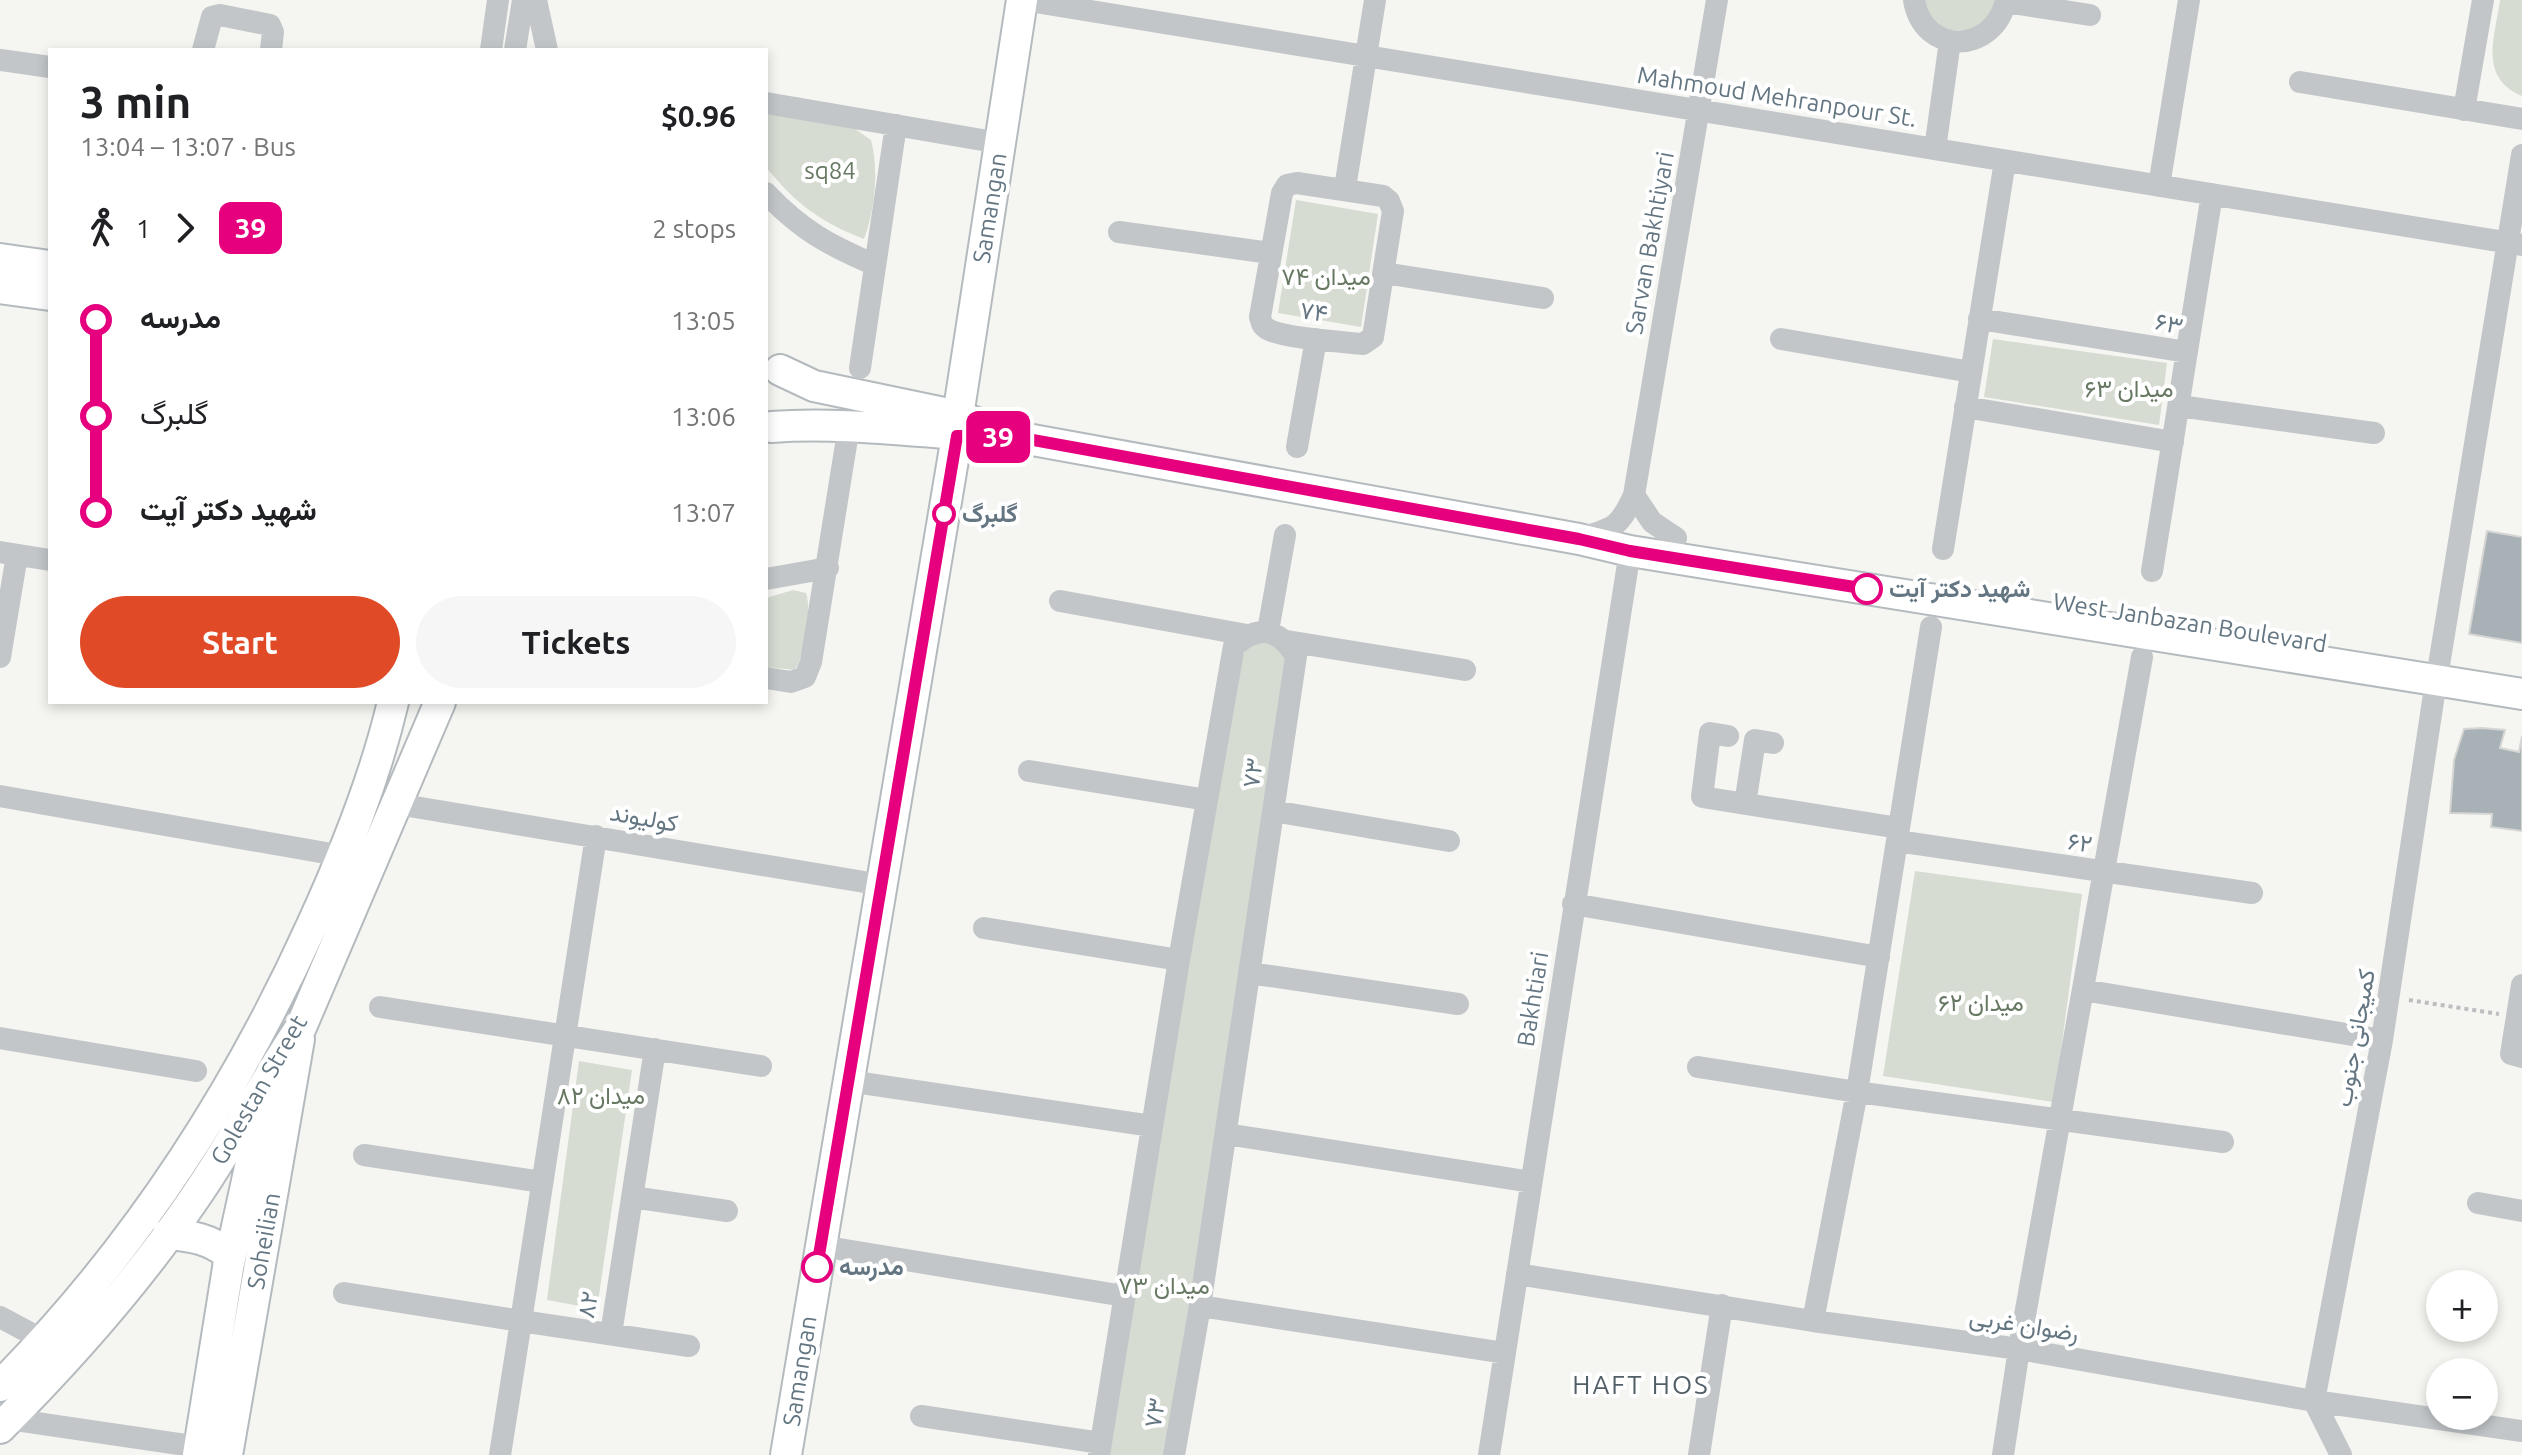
<!DOCTYPE html>
<meta charset="utf-8">
<style>
:root{--surface:#fff;--page:#f6f6f6;--text:#202124;--muted:#757577;--accent:#e04a26}
body{margin:0;font-family:Ubuntu,Vazirmatn,sans-serif;background:var(--page);color:var(--text);height:100vh;display:flex;flex-direction:column;font-size:30px;white-space:nowrap}
*{box-sizing:border-box;margin:0}
p{font-size:26px;color:var(--muted)}
.icon{flex:none;width:44px;height:44px;fill:none;stroke:currentColor;stroke-width:2;stroke-linecap:round;stroke-linejoin:round}
.map{position:relative;flex:1;overflow:hidden}
.panel{position:absolute;left:48px;top:48px;width:720px;height:656px;display:flex;flex-direction:column;background:var(--surface);border-radius:0px;box-shadow:0 4px 12px #0003}
.panel>*{flex:none}
.badge{padding:0 16px;border-radius:12px;font-size:28px;line-height:52px}
.fabs{position:absolute;left:2426px;top:1270px;display:grid;gap:16px}
.fabs a{display:grid;place-items:center;width:72px;height:72px;border-radius:50%;background:var(--surface);box-shadow:0 4px 12px #0003;font-size:40px}
.map>.badge{position:absolute;translate:-50% -50%;box-shadow:0 0 0 4px #fff}
.legs{display:flex;align-items:center;gap:12px;height:88px;padding:0 32px;font-size:26px}
.legs p{margin-inline-start:auto}
.head{display:flex;align-items:center;justify-content:space-between;height:136px;padding:0 32px}
h1{font-size:44px;font-weight:600;line-height:60px}
.cta{display:flex;gap:16px;margin-top:auto;padding:16px 32px}
.cta a{flex:1;height:92px;border-radius:48px;background:var(--accent);color:#fff;font-size:32px;font-weight:600;line-height:92px;text-align:center}
.cta a+a{background:var(--page);color:var(--text)}
ul{padding:0 32px;list-style:none}
li{display:flex;align-items:center;gap:28px;height:96px;font-size:30px}
li i{display:grid;place-items:center;width:12px;height:100%;margin:0 10px;background:currentColor}
li i::after{content:'';width:20px;height:20px;margin:-10px;border:6px solid;border-radius:50%;background:var(--surface)}
li p{margin-inline-start:auto}
li:first-child i{background:linear-gradient(#0000 50%,currentColor 0)}
li:last-child i{background:linear-gradient(currentColor 50%,#0000 0)}
.map>svg:first-child{display:block}
.green{fill:#d6dcd2}
.building{fill:#a8b1b6;stroke:#d6d6d4;stroke-width:2}
.lines{fill:none;stroke-linecap:round;stroke-linejoin:round}
.secondary-casing{stroke:#b4babe;stroke-width:34}
.path{stroke:#bcbec0;stroke-width:4;stroke-dasharray:4 4;stroke-linecap:butt}
.minor{stroke:#c2c6c9;stroke-width:22}
.secondary{stroke:#fff;stroke-width:30}
.line-1-casing{stroke:#fff;stroke-width:18}
.line-1{stroke:#e6007e;stroke-width:12}
.stop-1-dot{fill:#fff;stroke:#e6007e;stroke-width:4}
.labels{text-anchor:middle;stroke-width:8;stroke-linejoin:round;paint-order:stroke}
.street-label{font-size:24px;fill:#647682;stroke:#fff}
.park-label{font-size:24px;fill:#687963;stroke:#fff}
.stop-label{font-size:24px;font-weight:bold;fill:#647682;stroke:#fff;text-anchor:start}
.neighbourhood-label{font-size:26px;letter-spacing:2px;fill:#525f67;stroke:#fff}
</style>
<div class="map">
<svg width="2522" height="1455" viewBox="0 0 2522 1455">
<rect width="100%" height="100%" fill="#f5f5f1"/>
<!-- green -->
<path class="green" d="M1920 0H2001L1979 31 1939 30Z
M2500 0H2522V96C2478 77 2495 38 2500 0Z
M766 113 855 129 871 140C879 170 875 210 864 239 820 222 796 204 766 167Z
M1296 200 1378 214 1361 327 1278 313Z
M1993 339 2167 363 2159 425 1984 397Z
M793 590 806 593C812 610 805 655 795 670L766 667V598Z
M1247 635 1287 641 1174 1455H1099Z
M1915 871 2082 894 2054 1102 1883 1076Z
M579 1061 632 1070 597 1309 547 1300Z"/>
<!-- building -->
<path class="building" d="M2487 531 2522 537V643L2469 634Z
M2482 728 2505 730 2500 748 2519 752 2522 736V831L2491 827 2492 814 2450 813 2454 760 2464 729Z"/>
<g class="lines">
<!-- secondary casing -->
<g class="secondary-casing">
<path id="secondary" d="M0 259 50 266
M0 288 50 295
M780 370 814 386 958 416 974 422
M958 416 1022 0
M771 427C853 421 935 435 1016 437L1579 539 1630 551 2522 694
M168 1234C193 1236 209 1239 229 1254L228 1268
M0 1386C132 1253 235 1095 312 925 345 853 375 779 393 702
M0 1428C70 1358 138 1281 194 1199 233 1143 263 1083 301 1027L440 702
M198 1455 228 1268 264 1103
M227 1455 299 1039
M786 1455 957 436"/>
</g>
<!-- path -->
<path class="path" d="M2409 1000 2499 1014"/>
<!-- minor -->
<path class="minor" d="M536 0 547 50
M1023 0 2522 245
M1914 0C1923 56 1994 55 2006 0
M2006 2 2090 15
M203 50 212 17 220 15 270 25 273 32 271 50
M491 50 498 0
M515 50 523 0
M0 60 50 67
M2300 82 2522 119
M766 103 1000 143
M2464 110 2483 0
M1935 149 1950 41
M1297 183 1383 196 1389 201 1393 211 1373 337 1363 344C1344 342 1278 338 1266 328 1261 325 1262 323 1260 317L1282 193 1287 185Z
M2159 186 2189 0
M1345 188 1375 0
M766 193C802 231 829 245 875 265
M1119 232 1270 253
M1384 273 1543 298
M1979 319 2187 352
M1781 339 1971 372
M860 368 896 125
M2179 406 2374 433
M1965 407 2173 442
M1297 447 1316 339
M1634 495 1652 522 1676 538
M1581 538C1614 528 1619 528 1634 495L1717 0
M1943 549 2005 161
M0 552 50 560
M2152 571 2212 194
M766 579 828 568
M1060 601 1247 635
M1268 631 1285 535
M1287 641 1465 670
M0 657 17 555
M2439 665 2522 155
M766 678 791 682 805 677 811 662 849 426
M1728 736 1710 733 1702 797 1899 828
M1029 771 1207 800
M0 796 343 856
M397 804 882 885
M1745 804 1755 740 1773 743
M1273 811 1449 841
M596 836 521 1321 689 1346
M1897 841 2252 893
M1573 904 1879 957
M984 928 1179 960
M1250 973 1458 1004
M2522 985 2511 1054 2522 1057
M2083 990 2382 1040
M380 1007 761 1066
M0 1038 196 1071
M1698 1067 1857 1092 2223 1142
M848 1081 1152 1126
M1226 1134 1531 1182
M364 1155 542 1182
M632 1197 727 1211
M2478 1203 2522 1211
M821 1246 1124 1296
M1517 1274 1813 1321 2019 1349 2314 1401 2522 1431
M344 1293 521 1321 500 1455
M1200 1306 1505 1353
M0 1317 43 1340
M1813 1321 1857 1092 1931 627
M611 1334 655 1049
M921 1416 1101 1443
M9 1419 199 1447
M1099 1455 1179 960 1234 646C1259 624 1278 628 1296 656L1200 1306 1174 1455
M1489 1455 1630 551
M1699 1455 1722 1305
M2003 1455 2019 1349 2142 657
M2341 1455 2314 1401 2382 1040 2436 681"/>
<!-- secondary -->
<use href="#secondary" class="secondary"/>
</g>
<g class="lines">
<!-- line-1 casing -->
<g class="line-1-casing">
<path id="line-1" d="M817 1267 957 436 1016 437 1579 539 1630 551 1867 589"/>
</g>
<!-- line-1 -->
<use href="#line-1" class="line-1"/>
</g>
<!-- markers -->
<g class="stop-1-dot">
<circle cx="944" cy="514" r="10"/>
<circle cx="1867" cy="589" r="14"/>
<circle cx="817" cy="1267" r="14"/>
</g>
<g class="labels">
<!-- street labels -->
<g class="street-label">
<text transform="translate(1777 97) rotate(9)" y="8">Mahmoud Mehranpour St.</text>
<text transform="translate(990 208) rotate(-81)" y="8">Samangan</text>
<text transform="translate(1650 243) rotate(-80)" y="8">Sarvan Bakhtiyari</text>
<text transform="translate(1314 312) rotate(8)" y="8">۷۴</text>
<text transform="translate(2169 324) rotate(13)" y="8">۶۳</text>
<text transform="translate(2190 623) rotate(9)" y="8">West Janbazan Boulevard</text>
<text transform="translate(1253 773) rotate(-82)" y="8">۷۳</text>
<text transform="translate(644 818) rotate(10)" y="8">کولیوند</text>
<text transform="translate(2080 843) rotate(9)" y="8">۶۲</text>
<text transform="translate(1533 999) rotate(-81)" y="8">Bakhtiari</text>
<text transform="translate(2355 1038) rotate(-80)" y="8">کمیجانی جنوب</text>
<text transform="translate(259 1090) rotate(-60)" y="8">Golestan Street</text>
<text transform="translate(264 1241) rotate(-80)" y="8">Soheilian</text>
<text transform="translate(588 1305) rotate(-80)" y="8">۸۲</text>
<text transform="translate(2024 1325) rotate(9)" y="8">رضوان غربی</text>
<text transform="translate(800 1371) rotate(-81)" y="8">Samangan</text>
<text transform="translate(1155 1413) rotate(-80)" y="8">۷۳</text>
</g>
<!-- park labels -->
<g class="park-label">
<text x="830" y="179">sq84</text>
<text x="1326" y="285">میدان ۷۴</text>
<text x="2129" y="397">میدان ۶۳</text>
<text x="1981" y="1011">میدان ۶۲</text>
<text x="601" y="1104">میدان ۸۲</text>
<text x="1164" y="1294">میدان ۷۳</text>
</g>
<!-- stop labels -->
<g class="stop-label">
<text x="962" y="522">گلبرگ</text>
<text x="1889" y="597">شهید دکتر آیت</text>
<text x="839" y="1275">مدرسه</text>
</g>
<!-- neighbourhood labels -->
<g class="neighbourhood-label">
<text x="1641" y="1394">HAFT HOS</text>
</g>
</g>
</svg>
<div class="fabs">
<a>+</a>
<a>−</a>
</div>
<b class="badge" style="left:998px;top:437px;background:#e6007e;color:#fff">39</b>
<section class="panel">
<div class="head"><div><h1>3 min</h1><p>13:04 – 13:07 · Bus</p></div><b>$0.96</b></div>
<div class="legs"><svg class="icon" aria-label="walk" viewBox="0 0 24 24"><circle cx="13" cy="4" r="2"/><path d="M13 8l-2 6 4 7M11 14l-3 7M7 12l3-4h3l4 4"/></svg>1<svg class="icon" aria-label="forward" viewBox="0 0 24 24"><path d="M9 5l7 7-7 7"/></svg><b class="badge" style="background:#e6007e;color:#fff">39</b><p>2 stops</p></div>
<ul>
<li><i style="color:#e6007e"></i><b>مدرسه</b><p>13:05</p></li>
<li><i style="color:#e6007e"></i><span>گلبرگ</span><p>13:06</p></li>
<li><i style="color:#e6007e"></i><b>شهید دکتر آیت</b><p>13:07</p></li>
</ul>
<div class="cta"><a>Start</a><a>Tickets</a></div>
</section>
</div>
